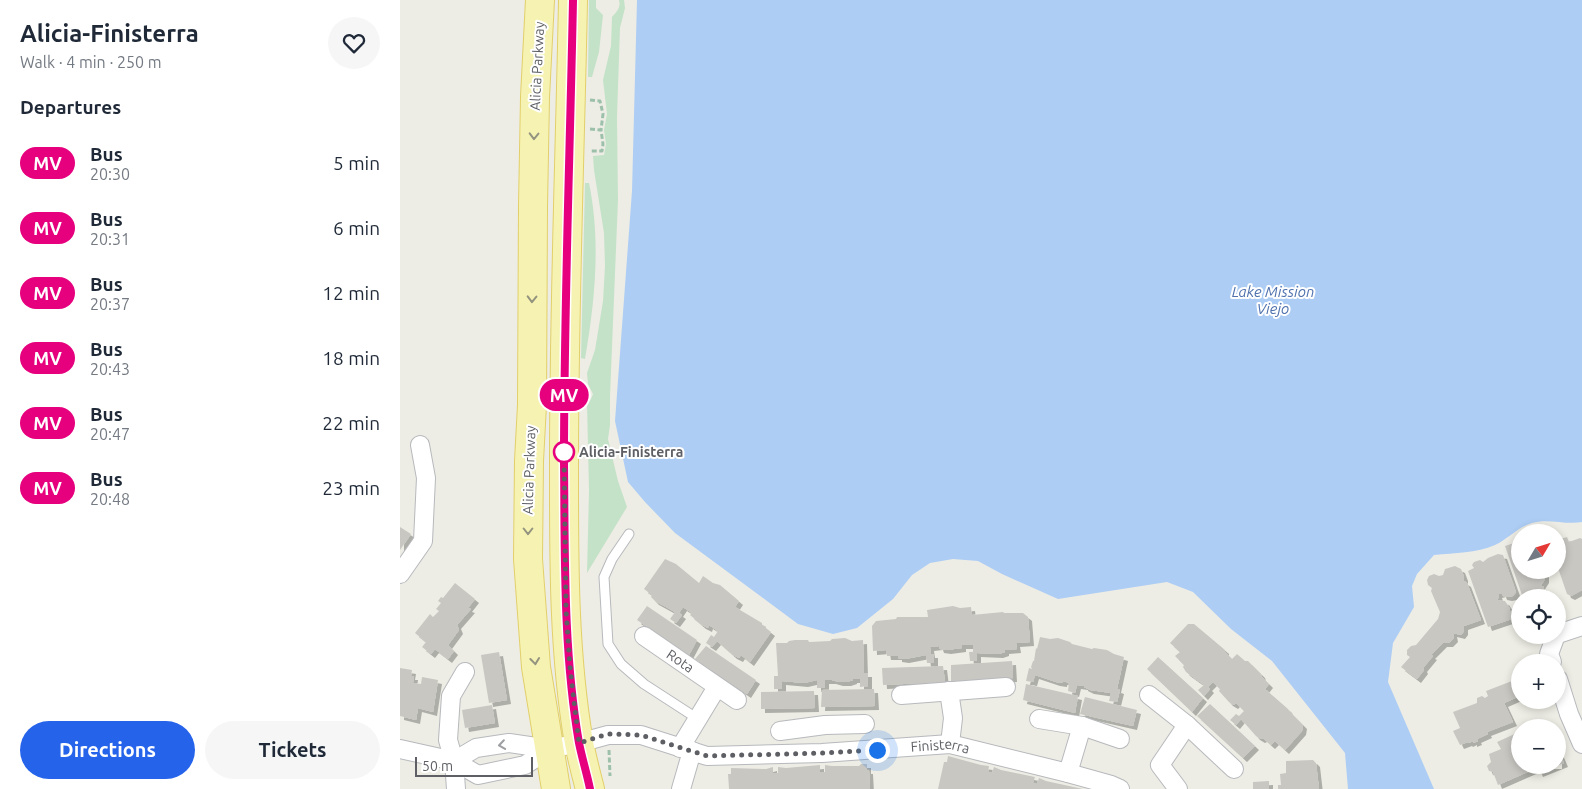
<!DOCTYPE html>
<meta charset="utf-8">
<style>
:root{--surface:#fff;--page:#f6f6f7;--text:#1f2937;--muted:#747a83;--accent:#2563eb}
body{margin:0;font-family:Ubuntu,sans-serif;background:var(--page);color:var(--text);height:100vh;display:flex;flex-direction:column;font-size:19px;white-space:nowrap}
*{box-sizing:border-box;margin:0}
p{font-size:16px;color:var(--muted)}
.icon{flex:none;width:28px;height:28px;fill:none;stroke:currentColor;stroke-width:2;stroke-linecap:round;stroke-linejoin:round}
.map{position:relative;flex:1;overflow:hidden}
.details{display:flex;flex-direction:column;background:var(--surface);width:400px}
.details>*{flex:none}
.badge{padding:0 10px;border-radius:16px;font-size:18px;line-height:32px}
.needle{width:32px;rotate:52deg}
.controls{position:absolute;left:1111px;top:524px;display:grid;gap:10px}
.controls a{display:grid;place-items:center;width:55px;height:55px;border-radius:50%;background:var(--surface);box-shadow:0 2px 8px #0003;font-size:25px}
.scale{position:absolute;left:15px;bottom:12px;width:118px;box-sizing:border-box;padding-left:5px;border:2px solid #5d5f64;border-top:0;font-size:14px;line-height:18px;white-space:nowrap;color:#5d5f64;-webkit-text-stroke:4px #fff;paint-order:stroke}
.you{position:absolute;width:25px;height:25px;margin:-12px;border:4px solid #fff;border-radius:50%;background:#1a73e8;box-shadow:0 0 0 8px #1a73e833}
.map>.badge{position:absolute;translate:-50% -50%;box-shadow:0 0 0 2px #fff}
h2{padding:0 20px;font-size:19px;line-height:45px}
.round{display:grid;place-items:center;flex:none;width:52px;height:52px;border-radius:26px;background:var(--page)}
.head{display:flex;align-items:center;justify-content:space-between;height:85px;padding:0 20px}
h1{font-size:24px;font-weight:700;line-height:38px}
.cta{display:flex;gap:10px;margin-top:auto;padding:10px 20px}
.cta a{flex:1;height:58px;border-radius:30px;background:var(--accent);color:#fff;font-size:20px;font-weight:700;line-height:58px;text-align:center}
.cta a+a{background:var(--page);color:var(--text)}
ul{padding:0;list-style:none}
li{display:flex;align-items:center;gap:15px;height:65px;padding:0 20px}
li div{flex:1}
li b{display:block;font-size:19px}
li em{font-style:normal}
li .badge{min-width:55px;font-weight:700;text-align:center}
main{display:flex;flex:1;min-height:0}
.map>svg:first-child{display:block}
.green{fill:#c4e2c8}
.water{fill:#adcdf5}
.building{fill:#c9c7c2;filter:url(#shadow)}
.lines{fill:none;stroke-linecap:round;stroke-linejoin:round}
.lane-casing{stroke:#b7b9bd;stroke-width:11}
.street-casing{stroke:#b7b9bd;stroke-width:20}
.primary-casing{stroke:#e2cf6a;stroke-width:30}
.path{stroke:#9dc0ab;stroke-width:3;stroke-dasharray:5 2.5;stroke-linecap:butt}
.lane{stroke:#fff;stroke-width:9}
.street{stroke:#fff;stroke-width:18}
.primary{stroke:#f6f3b2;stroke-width:28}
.oneway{stroke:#93937f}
.oneway2{stroke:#9e9fa2}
.line-casing{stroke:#fff;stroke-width:11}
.line{stroke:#e6007e;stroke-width:8}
.walk{stroke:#5d5f64;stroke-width:5;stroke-dasharray:0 9}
.stop-dot{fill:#fff;stroke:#e6007e;stroke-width:2.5}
.labels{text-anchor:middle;stroke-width:4;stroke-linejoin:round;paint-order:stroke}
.street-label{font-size:14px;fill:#5d5f64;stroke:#fff}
.stop-label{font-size:14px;font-weight:bold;fill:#5d5f64;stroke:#fff;text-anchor:start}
.water-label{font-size:15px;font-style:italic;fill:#4f72ae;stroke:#fff}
</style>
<main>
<section class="details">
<div class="head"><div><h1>Alicia-Finisterra</h1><p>Walk · 4 min · 250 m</p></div><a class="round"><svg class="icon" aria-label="heart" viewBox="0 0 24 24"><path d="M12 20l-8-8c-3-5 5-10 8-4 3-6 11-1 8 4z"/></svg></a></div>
<h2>Departures</h2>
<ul>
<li><span class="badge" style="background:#e6007e;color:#fff">MV</span><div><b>Bus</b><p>20:30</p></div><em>5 min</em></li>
<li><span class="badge" style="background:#e6007e;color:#fff">MV</span><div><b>Bus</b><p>20:31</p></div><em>6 min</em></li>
<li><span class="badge" style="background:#e6007e;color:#fff">MV</span><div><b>Bus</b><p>20:37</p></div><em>12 min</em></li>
<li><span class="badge" style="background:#e6007e;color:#fff">MV</span><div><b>Bus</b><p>20:43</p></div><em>18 min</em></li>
<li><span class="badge" style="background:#e6007e;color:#fff">MV</span><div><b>Bus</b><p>20:47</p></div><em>22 min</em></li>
<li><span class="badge" style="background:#e6007e;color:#fff">MV</span><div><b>Bus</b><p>20:48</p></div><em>23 min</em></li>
</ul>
<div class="cta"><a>Directions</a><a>Tickets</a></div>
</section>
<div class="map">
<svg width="1182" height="789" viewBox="0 0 1182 789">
<defs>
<filter id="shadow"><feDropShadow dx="4" dy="4" stdDeviation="0" flood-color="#0004"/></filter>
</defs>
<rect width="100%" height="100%" fill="#edede5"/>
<!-- green -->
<path class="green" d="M189 0H196V8L203 15 199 52 192 77H188Z
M219 0H224L225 8 220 28 217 117 218 200 210 396V425L208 439 218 481 227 507 187 573 189 491 187 403 191 399 193 394 188 384 187 373 195 350 203 301 205 266 204 233 194 170 193 156 204 155 206 144 204 130 207 114 203 80 211 46 212 17C217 12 221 7 219 0Z
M185 183H189C201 241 195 301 185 359L181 358Z"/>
<!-- water -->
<path class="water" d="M237 0H1182V522C1165 525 1148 518 1132 523 1118 527 1108 539 1095 545 1076 553 1055 553 1034 555L1017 574 1012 586 1014 607 993 643 988 682 1034 789H948L945 753 872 661 831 629 793 592 767 582 658 599 602 574 578 561 553 559 530 563 512 575 493 599 457 628 433 634 398 624 275 533 245 502 228 482 215 421 232 191Z"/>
<!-- building -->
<path class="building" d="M0 527 11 534 0 550Z
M1158 537 1160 539 1167 537 1169 542 1180 538 1182 539V590L1171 596 1167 594 1158 568Z
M1120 541V570H1145V579L1140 587 1143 586 1147 598H1123L1105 546Z
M1098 554 1103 555 1116 592 1113 596 1108 597 1103 596 1102 593 1098 594 1099 597 1097 600 1105 601 1109 607 1112 619 1088 627 1068 571 1074 568 1072 565 1074 562 1080 560 1083 562 1088 558Z
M265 559 276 564 299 583 303 576 313 583 320 585 339 601 335 607 362 623V625L371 632 350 662 341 655 339 658 333 655 317 641 312 647 306 643 311 635 314 637 318 631 309 625 308 628 302 625 290 615 292 613 283 607 279 613 282 615 276 623 270 619 275 612 255 601 251 597 252 595 244 589Z
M1055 566 1061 569 1064 577V581L1067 583 1081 620 1064 626V631L1061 635 1053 633 1054 638 1049 643H1043L1031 655 1033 656 1023 668 1024 670 1017 679 1001 667 1010 657 1007 655V650L1011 646 1016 645 1038 619 1040 612 1031 591 1032 588 1028 585 1027 580 1029 576 1034 574 1039 576 1043 575 1045 569Z
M55 583 75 599 68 608 71 609 57 625 59 630 48 645 54 651 48 659 35 649 31 654 22 647 26 642 15 633 30 614 33 617 39 611 36 609 41 603 38 601 41 597 43 598Z
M247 606 297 640 289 655 237 620Z
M553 606 560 608 571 607 572 615 603 612 604 613H623L628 617 630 642 616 643 617 649 605 650V652L599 654 577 653V661H570L569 652H573V645H562V648L547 650 540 649 539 646 530 647 531 654H534V663H527L526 655 505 659 498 658V656H487L486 650 473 651 472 626 476 621 496 619 497 617H528L527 610Z
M788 624H794L825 650V652L832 659 837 654 845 661H848L861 674 862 677 869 684 865 689 888 709 889 711 903 725 902 731 885 750 875 741 871 745 863 738 861 739 856 736 841 719 836 725 830 720 836 714 839 716 844 711 836 703 834 705 829 702 819 691 820 689 813 682 808 687 810 689 804 696 798 690 804 685 786 672 783 667 784 665 775 656 780 652 770 643Z
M640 637 650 639 658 638 670 642 672 644 692 649 694 648 707 650 714 654 724 657 717 689 720 690 717 702 709 701 711 693 690 690 684 687V686L677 685 675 693 668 691 669 683 663 681V683L656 682 635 675 633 682 626 681 629 668 632 669 631 667 633 661H634L636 648 637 649Z
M445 638 452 641 463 640 464 673H468V686L460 687V679H453V680L447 682H439L432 680H425V688H417V680L404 683 382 681V689H374V676H378L376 643H387L389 641 395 640H408L409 642 430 641 432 639Z
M306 646 356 680 347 694 295 659Z
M99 652 107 700 89 703 81 655Z
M758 657 803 698 792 712 747 669Z
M612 661 613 678 551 682V665Z
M543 666 545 682 483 685 482 668Z
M0 668 12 670 11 676H14L13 683 21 684 22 677 38 680 33 712 18 708 16 720 0 716Z
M1117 679 1120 684V696L1104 703 1113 722 1087 732 1088 734 1077 739 1078 741 1073 743V741L1069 743 1068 742 1060 745 1053 731 1060 728 1053 712 1077 703V698L1082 696 1085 698 1088 696 1086 691Z
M626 684 678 696 675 713 623 700Z
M474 689 475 706 421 707 422 690Z
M414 691 415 708 361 709V692Z
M685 697 737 710 733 726 680 714Z
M810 704 855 746 843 758 797 716Z
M92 705 95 723 65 728 62 710Z
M1119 732 1120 765H1158V749L1164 763 1139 773 1137 768 1098 785 1093 772 1089 771 1087 766 1091 762 1089 754 1101 749 1097 742Z
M548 756 581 765 589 766 588 772 592 773 594 767 601 770 635 777 633 783 637 784 639 778 646 781 683 789H538L544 762H547Z
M913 760 916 763 919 789H878V785H881L880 774 886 773V761Z
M461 764H467V770H469L470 789H329L328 774H331V768L366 769 373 767V773H378V767L386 768 420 765V772H425V765L432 766H459Z
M869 781V789H853V782Z"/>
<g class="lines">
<!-- lane casing -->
<g class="lane-casing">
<path id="lane" d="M229 534 212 559 204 577 208 644 221 664 244 684 298 719"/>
</g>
<!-- street casing -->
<g class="street-casing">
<g id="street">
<path d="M0 574 23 541 26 478 20 445"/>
<path d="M1158 634 1182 626"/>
<path id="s1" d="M244 636 337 700"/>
<path d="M1152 662 1149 654 1156 635"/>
<path d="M1158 679 1169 714 1182 744"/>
<path d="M549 691 553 718 550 744"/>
<path d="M501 695 606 687"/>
<path d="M749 695 787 725 834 769"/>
<path d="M639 719 682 726 720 739"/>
<path d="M380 731 425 725 465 724"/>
<path d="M280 748 317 687"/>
<path d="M0 749 54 761 78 775 125 765 150 749"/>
<path id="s2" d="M54 761 76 748 109 743 150 749 179 743 208 735H241L307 756 422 753 550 744 668 773 711 785 720 789"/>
<path d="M668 773 682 726"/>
<path d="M56 789 54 761 48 740 51 696 65 672"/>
<path d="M281 789 292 751"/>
<path d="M778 789 760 765 787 725"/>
</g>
</g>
<!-- primary casing -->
<g class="primary-casing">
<path id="primary" d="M140 0 135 97 133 206 132 405 129 461 128 559 136 667 156 789
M173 0C170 154 164 307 164 461 164 555 163 650 179 743 182 758 186 774 190 789"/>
</g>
<!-- path -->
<path class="path" d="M190 100 200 101 203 114 201 130
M190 129 201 130 203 144 202 151H190
M209 750 210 776"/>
<!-- lane -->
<use href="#lane" class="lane"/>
<!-- street -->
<use href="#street" class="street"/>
<!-- primary -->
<use href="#primary" class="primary"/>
</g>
<!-- one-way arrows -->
<defs><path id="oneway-chevron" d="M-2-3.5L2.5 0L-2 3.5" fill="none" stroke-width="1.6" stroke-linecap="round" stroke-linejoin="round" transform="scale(1.25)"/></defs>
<g class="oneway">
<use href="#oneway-chevron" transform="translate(134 136) rotate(91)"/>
<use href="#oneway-chevron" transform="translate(132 299) rotate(91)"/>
<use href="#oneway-chevron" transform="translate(128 531) rotate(90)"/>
<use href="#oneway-chevron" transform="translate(135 661) rotate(84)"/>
</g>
<use class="oneway2" href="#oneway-chevron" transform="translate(102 745) rotate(172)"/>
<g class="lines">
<!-- line casing -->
<g class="line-casing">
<path id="line" d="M173 0C170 154 164 307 164 461 165 555 163 650 179 743 182 758 187 774 190 789"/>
</g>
<!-- line -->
<use href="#line" class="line"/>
<!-- walk -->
<path class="walk" d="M164 452 166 610 170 667 179 743 208 734 241 735 307 756 422 753 477 750"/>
</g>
<!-- markers -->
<circle class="stop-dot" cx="164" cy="452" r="10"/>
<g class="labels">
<!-- street labels -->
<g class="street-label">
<text transform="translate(137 66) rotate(-87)" y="5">Alicia Parkway</text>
<text transform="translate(129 470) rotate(-88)" y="5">Alicia Parkway</text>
<text dy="5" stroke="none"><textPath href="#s1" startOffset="44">Rota</textPath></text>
<text dy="5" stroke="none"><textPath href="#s2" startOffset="496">Finisterra</textPath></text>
</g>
<!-- stop labels -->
<g class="stop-label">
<text x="179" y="457">Alicia-Finisterra</text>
</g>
<!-- water labels -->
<g class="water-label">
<text x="873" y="297">Lake Mission<tspan x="873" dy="17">Viejo</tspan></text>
</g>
</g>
</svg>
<div class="controls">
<a><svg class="needle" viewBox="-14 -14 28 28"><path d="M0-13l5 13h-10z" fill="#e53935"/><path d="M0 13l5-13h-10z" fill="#747a83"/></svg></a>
<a><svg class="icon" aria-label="locate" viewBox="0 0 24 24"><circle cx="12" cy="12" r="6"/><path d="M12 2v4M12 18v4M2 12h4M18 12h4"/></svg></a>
<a>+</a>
<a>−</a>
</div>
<div class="scale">50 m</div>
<div class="you" style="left:477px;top:750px"></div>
<b class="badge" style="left:164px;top:395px;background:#e6007e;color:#fff">MV</b>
</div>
</main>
